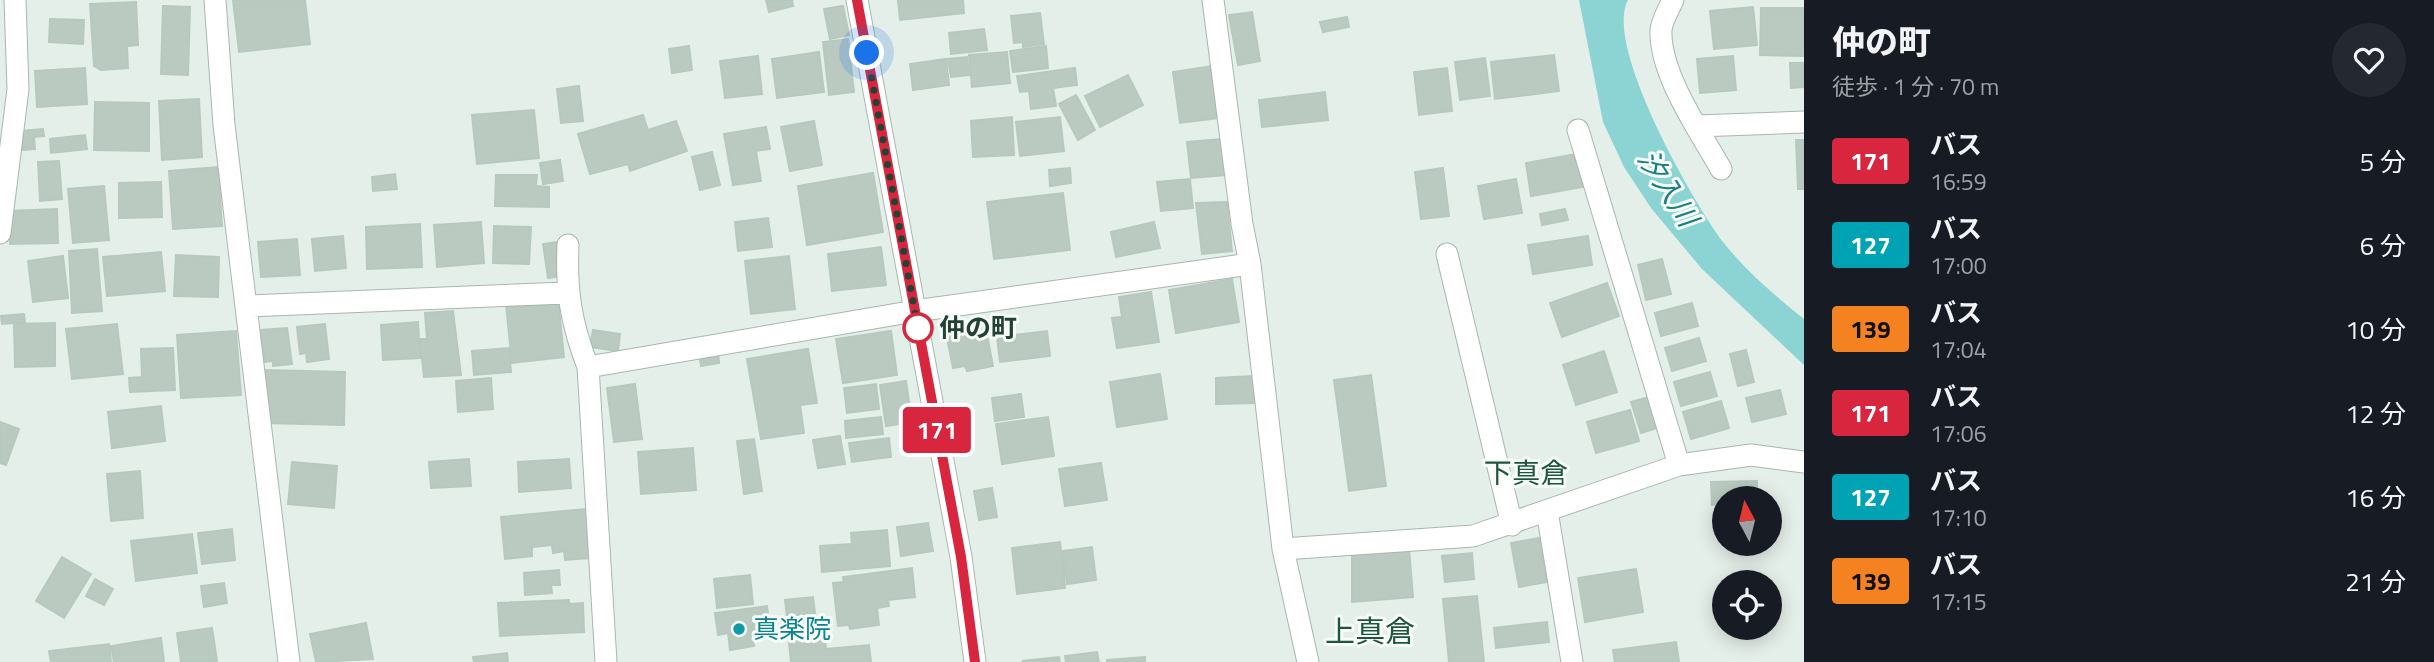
<!DOCTYPE html>
<html lang="ja">
<meta charset="utf-8">
<style>
:root{--surface:#171b24;--page:#242831;--text:#f1f3f6;--muted:#9ea1a6}
body{margin:0;font-family:"Titillium Web","Noto Sans JP",sans-serif;background:var(--page);color:var(--text);height:100vh;display:flex;flex-direction:column;font-size:26px;white-space:nowrap}
*{box-sizing:border-box;margin:0}
p{font-size:23px;color:var(--muted)}
.icon{flex:none;width:38px;height:38px;fill:none;stroke:currentColor;stroke-width:2;stroke-linecap:round;stroke-linejoin:round}
.map{position:relative;flex:1;overflow:hidden}
.sheet{display:flex;flex-direction:column;background:var(--surface);width:630px}
.sheet>*{flex:none}
.badge{padding:0 14px;border-radius:5px;font-size:24px;line-height:46px}
.needle{width:46px;rotate:353deg}
.fabs{position:absolute;left:1712px;top:486px;display:grid;gap:14px}
.fabs a{display:grid;place-items:center;width:70px;height:70px;border-radius:50%;background:var(--surface);box-shadow:0 4px 18px #0003;font-size:35px}
.you{position:absolute;width:35px;height:35px;margin:-18px;border:5px solid #fff;border-radius:50%;background:#1a73e8;box-shadow:0 0 0 10px #1a73e833}
.map>.badge{position:absolute;translate:-50% -50%;box-shadow:0 0 0 4px #fff}
.round{display:grid;place-items:center;flex:none;width:74px;height:74px;border-radius:37px;background:var(--page)}
.summary{display:flex;align-items:center;justify-content:space-between;height:119px;padding:0 28px}
h1{font-size:33px;font-weight:800;line-height:52px}
ul{padding:0;list-style:none}
li{display:flex;align-items:center;gap:21px;height:84px;padding:0 28px}
li div{flex:1}
li b{display:block;font-size:26px}
li em{font-style:normal}
li .badge{min-width:77px;font-weight:700;text-align:center}
main{display:flex;flex:1;min-height:0}
.map>svg:first-child{display:block}
.water{fill:#8cd4d3}
.building{fill:#bacac1;stroke:#b7c9be;stroke-width:2}
.lines{fill:none;stroke-linecap:round;stroke-linejoin:round}
.minor-casing{stroke:#a7b7af;stroke-width:23}
.minor{stroke:#fff;stroke-width:21}
.line-casing{stroke:#fff;stroke-width:16}
.line{stroke:#d7263d;stroke-width:10}
.walk{stroke:#234134;stroke-width:7;stroke-dasharray:0 12.6}
.stop-dot{fill:#fff;stroke:#d7263d;stroke-width:3.5}
.culture-dot{fill:#0f9aa8;stroke:#f6fbf8;stroke-width:2.5}
.labels{text-anchor:middle;stroke-width:6;stroke-linejoin:round;paint-order:stroke}
.stop-label{font-size:26px;font-weight:bold;fill:#234134;stroke:#f6fbf8;text-anchor:start}
.culture-label{font-size:26px;fill:#0d838f;stroke:#f6fbf8;text-anchor:start}
.water-label{font-size:28px;font-style:italic;fill:#1b807f;stroke:#f6fbf8}
.neighbourhood-label{font-size:28px;fill:#1e553e;stroke:#f6fbf8}
.quarter-label{font-size:30px;fill:#1e553e;stroke:#f6fbf8}
</style>
<main>
<div class="map">
<svg width="1804" height="662" viewBox="0 0 1804 662">
<rect width="100%" height="100%" fill="#e5efe9"/>
<!-- water -->
<path class="water" d="M1579 0H1628C1603 45 1693 202 1723 242 1746 271 1775 296 1804 319V365L1702 269 1651 208 1624 167 1603 122Z"/>
<!-- building -->
<path class="building" d="M233 0H305L310 44 239 52Z
M766 0H792L793 6 769 12Z
M898 0H963L964 13 900 20Z
M136 2 138 45 127 46 128 68 101 70 94 66 90 4Z
M163 6 190 7 188 75 161 74Z
M843 6 849 35 830 39 824 9Z
M1753 7 1757 45 1714 49 1710 11Z
M1761 8H1804V56L1760 55Z
M1252 12 1260 61 1238 65 1229 15Z
M1040 13 1044 44 1023 47V42L1014 43 1011 16Z
M1347 17 1349 27 1323 32 1320 22Z
M50 19 84 20 83 44 49 42Z
M984 29 987 50 951 54 949 33Z
M848 39 854 92 829 95 823 42Z
M689 46 692 70 672 73 669 49Z
M1046 46 1048 68 1013 72 1010 51Z
M819 52 824 92 777 98 772 59Z
M1007 52 1010 83 972 87 969 55Z
M1554 55 1559 91 1495 99 1491 62Z
M758 56 762 94 725 98 720 61Z
M1733 56 1736 90 1700 93 1697 59Z
M967 57 969 75 951 77 948 59Z
M1485 58 1490 96 1460 100 1455 62Z
M946 59 949 85 913 90 910 64Z
M1790 63H1804V87L1791 88Z
M1213 66 1220 118 1180 123 1173 72Z
M85 68 87 104 37 107 35 71Z
M1075 68 1077 85 1053 88 1056 106 1031 109 1029 91 1020 92 1017 76Z
M1447 68 1452 111 1419 115 1414 72Z
M1128 75 1143 105 1100 127 1085 96Z
M579 86 583 121 561 123 557 89Z
M1325 92 1328 120 1262 127 1259 100Z
M1076 95 1095 130 1078 140 1059 104Z
M199 99 202 157 162 160 159 101Z
M95 102 149 103V151L94 150Z
M534 110 539 158 477 164 472 115Z
M643 115 648 130 676 121 687 151 630 171 628 164 590 174 578 134Z
M1012 117 1014 155 973 157 971 121Z
M1060 117 1064 151 1020 156 1016 122Z
M814 121 822 165 790 171 781 127Z
M766 127 770 149 756 151 761 181 733 185 724 134Z
M43 129 44 136 34 137 35 149 22 150 20 131Z
M85 135 87 149 51 153 50 139Z
M1222 139 1226 175 1191 178 1187 142Z
M1796 140H1804V189H1798Z
M712 152 720 185 700 190 692 157Z
M1577 154 1583 187 1531 196 1526 163Z
M560 160 563 181 543 184 540 163Z
M59 161 62 199 40 201 38 162Z
M218 167 222 226 173 229 169 171Z
M1070 168 1071 183 1050 186 1049 170Z
M1443 168 1449 216 1421 219 1415 172Z
M873 173 883 232 807 245 798 186Z
M395 174 397 189 373 191 372 177Z
M496 175H537L536 186 549 187V207L495 206Z
M1190 179 1193 208 1161 211 1157 182Z
M1516 179 1522 213 1484 219 1478 186Z
M161 182 162 217 119 218V183Z
M104 186 109 240 73 243 68 189Z
M1063 193 1070 250 994 259 987 202Z
M1227 202 1232 251 1202 254 1196 203Z
M57 209 58 243 10 244 8 211Z
M1565 209 1568 220 1542 225 1540 214Z
M768 218 772 247 738 251 735 222Z
M481 222 484 263 437 267 434 225Z
M1154 222 1160 248 1116 257 1111 232Z
M420 224 422 267 367 269 366 227Z
M494 226 531 227 529 264 493 263Z
M343 236 346 268 315 271 312 239Z
M1588 236 1592 265 1533 274 1528 245Z
M297 239 300 275 261 277 258 242Z
M558 242 562 276 548 278 543 244Z
M881 247 886 285 832 291 828 254Z
M97 249 102 311 72 313 69 251Z
M161 252 165 291 107 296 103 257Z
M176 255 219 257 218 297 174 296Z
M63 256 68 298 33 302 28 261Z
M789 256 795 309 751 314 745 261Z
M1662 259 1671 294 1646 300 1638 265Z
M1232 279 1239 322 1176 333 1169 290Z
M1607 283 1619 316 1562 337 1550 303Z
M1151 292 1159 342 1117 348 1112 318 1122 317 1119 297Z
M558 299 564 357 512 363 506 305Z
M1692 303 1698 326 1661 336 1655 313Z
M453 311 461 375 424 377 420 339H427L425 313Z
M24 314 25 322 2 324 1 316Z
M984 320 993 366 967 371 965 366 953 368 945 328Z
M418 322 420 358 383 360 381 325Z
M55 323V366L15 367 14 324Z
M117 324 123 374 72 379 66 329Z
M325 324 329 359 307 362 306 353 300 354 297 327Z
M287 328 292 364 273 366V361L265 362 261 330Z
M593 330 620 334 618 351 590 347Z
M236 331 241 395 181 398 177 335Z
M891 331 897 375 843 383 836 339Z
M1047 331 1050 356 1000 362 997 337Z
M1699 338 1706 361 1672 371 1665 348Z
M173 348 175 390 130 392 129 378 142 377 141 349Z
M509 348 511 372 474 375 472 351Z
M808 349 817 403 800 405 804 433 761 439 747 359Z
M718 350 719 363 701 366 699 353Z
M1746 350 1754 382 1738 386 1730 354Z
M1604 351 1617 392 1576 405 1563 365Z
M265 370 345 372 344 425 264 423Z
M1710 372 1717 396 1681 406 1674 382Z
M1160 374 1167 419 1117 427 1110 382Z
M1371 375 1386 486 1349 491 1334 380Z
M1253 376 1254 403 1216 404V378Z
M491 378 493 409 458 412 456 381Z
M906 381 912 422 886 426 880 385Z
M635 384 642 439 614 442 607 388Z
M876 384 879 409 847 413 844 388Z
M1780 390 1786 414 1752 422 1746 398Z
M1021 394 1024 417 995 421 992 398Z
M1649 397 1660 427 1641 433 1631 402Z
M1721 401 1729 428 1691 439 1683 412Z
M161 406 165 441 112 448 108 412Z
M1630 410 1639 441 1596 453 1587 422Z
M881 417 883 434 846 438 845 421Z
M1048 417 1054 456 1002 464 996 424Z
M0 422 19 429 6 465 0 463Z
M840 436 845 464 818 468 813 440Z
M889 438 891 457 852 462 849 443Z
M754 439 762 491 744 494 737 441Z
M693 448 696 490 641 494 638 452Z
M469 459 471 486 431 488 429 462Z
M569 459 571 488 519 492 518 462Z
M292 462 337 466 334 508 288 504Z
M1101 463 1107 500 1065 506 1059 469Z
M140 471 143 518 111 521 107 474Z
M1757 481V499H1724V504L1712 505 1711 482Z
M992 488 997 517 979 520 974 491Z
M586 509 591 558 565 560 564 551 553 553 552 545 532 547V556L505 559 501 517Z
M928 523 933 551 901 556 897 527Z
M232 529 235 560 202 564 198 533Z
M887 530 890 566 822 572 820 546 852 544 851 533Z
M192 534 197 573 136 581 131 541Z
M1539 538 1547 582 1519 587 1511 543Z
M1060 542 1065 588 1017 594 1012 548Z
M1092 547 1096 580 1067 584 1062 551Z
M1409 548 1413 597 1352 602V553Z
M1472 553 1474 579 1445 582 1442 556Z
M62 557 91 574 64 618 36 601Z
M912 568 915 597 888 600 889 606 877 608 879 625 850 629 849 625 838 626 833 583 844 582 843 577Z
M1636 569 1643 612 1585 622 1578 578Z
M559 570 560 585H551L552 593 525 595 524 573Z
M750 575 753 604 717 608 714 579Z
M95 579 113 589 104 605 86 596Z
M224 583 227 603 204 607 201 586Z
M1477 596 1484 662H1449L1443 599Z
M813 597 815 613 787 617 785 600Z
M569 600V604L583 603 584 632 500 636 498 603Z
M767 606 770 627 752 630 754 646 730 650 728 633 718 635 715 613Z
M823 619 826 649 869 645 871 662H791L787 623Z
M1547 622 1549 642 1496 648 1494 628Z
M366 623 373 659 316 662 310 634Z
M212 628 217 661 181 662 177 633Z
M161 638 164 662H114L111 646Z
M1676 642 1679 662H1615L1613 650Z
M109 644 111 662H51L49 651Z
M1097 652 1099 662H1066L1065 656Z
M507 653 508 662H474L473 657Z
M1059 657 1060 662H1023V661Z
M1145 657V662H1107V660Z"/>
<g class="lines">
<!-- minor casing -->
<g class="minor-casing">
<path id="minor" d="M215 0 224 125 289 662
M857 0 961 557 975 662
M1213 0 1242 224 1250 264 1283 549 1308 662
M1673 0C1669 9 1662 20 1661 30 1659 73 1700 132 1721 169
M1697 126 1804 122
M1578 130 1679 465
M0 233 18 89 15 0
M568 245C566 292 571 323 588 367L606 662
M1447 254 1512 525
M246 306 566 293
M588 367 915 311 1250 264
M1547 511 1572 662
M1283 549 1473 536 1679 465 1751 455 1804 462"/>
</g>
<!-- minor -->
<use href="#minor" class="minor"/>
</g>
<g class="lines">
<!-- line casing -->
<g class="line-casing">
<path id="line" d="M857 0 961 557 975 662"/>
</g>
<!-- line -->
<use href="#line" class="line"/>
<!-- walk -->
<path class="walk" d="M867 53 920 339 918 328"/>
</g>
<!-- markers -->
<circle class="stop-dot" cx="918" cy="328" r="14"/>
<circle class="culture-dot" cx="739" cy="629" r="7"/>
<g class="labels">
<!-- stop labels -->
<g class="stop-label">
<text x="939" y="337">仲の町</text>
</g>
<!-- culture labels -->
<g class="culture-label">
<text x="753" y="638">真楽院</text>
</g>
<!-- water labels -->
<g class="water-label">
<text transform="translate(1668 188) rotate(57)" y="10">汐入川</text>
</g>
<!-- neighbourhood labels -->
<g class="neighbourhood-label">
<text x="1526" y="483">下真倉</text>
</g>
<!-- quarter labels -->
<g class="quarter-label">
<text x="1370" y="642">上真倉</text>
</g>
</g>
</svg>
<div class="fabs">
<a><svg class="needle" viewBox="-14 -14 28 28"><path d="M0-13l5 13h-10z" fill="#e53935"/><path d="M0 13l5-13h-10z" fill="#9ea1a6"/></svg></a>
<a><svg class="icon" aria-label="locate" viewBox="0 0 24 24"><circle cx="12" cy="12" r="6"/><path d="M12 2v4M12 18v4M2 12h4M18 12h4"/></svg></a>
</div>
<div class="you" style="left:867px;top:53px"></div>
<b class="badge" style="left:937px;top:430px;background:#d7263d;color:#fff">171</b>
</div>
<section class="sheet">
<div class="summary"><div><h1>仲の町</h1><p>徒歩 · 1 分 · 70 m</p></div><a class="round"><svg class="icon" aria-label="heart" viewBox="0 0 24 24"><path d="M12 20l-8-8c-3-5 5-10 8-4 3-6 11-1 8 4z"/></svg></a></div>
<ul>
<li><span class="badge" style="background:#d7263d;color:#fff">171</span><div><b>バス</b><p>16:59</p></div><em>5 分</em></li>
<li><span class="badge" style="background:#00a3b4;color:#fff">127</span><div><b>バス</b><p>17:00</p></div><em>6 分</em></li>
<li><span class="badge" style="background:#f58220;color:#111">139</span><div><b>バス</b><p>17:04</p></div><em>10 分</em></li>
<li><span class="badge" style="background:#d7263d;color:#fff">171</span><div><b>バス</b><p>17:06</p></div><em>12 分</em></li>
<li><span class="badge" style="background:#00a3b4;color:#fff">127</span><div><b>バス</b><p>17:10</p></div><em>16 分</em></li>
<li><span class="badge" style="background:#f58220;color:#111">139</span><div><b>バス</b><p>17:15</p></div><em>21 分</em></li>
</ul>
</section>
</main>
